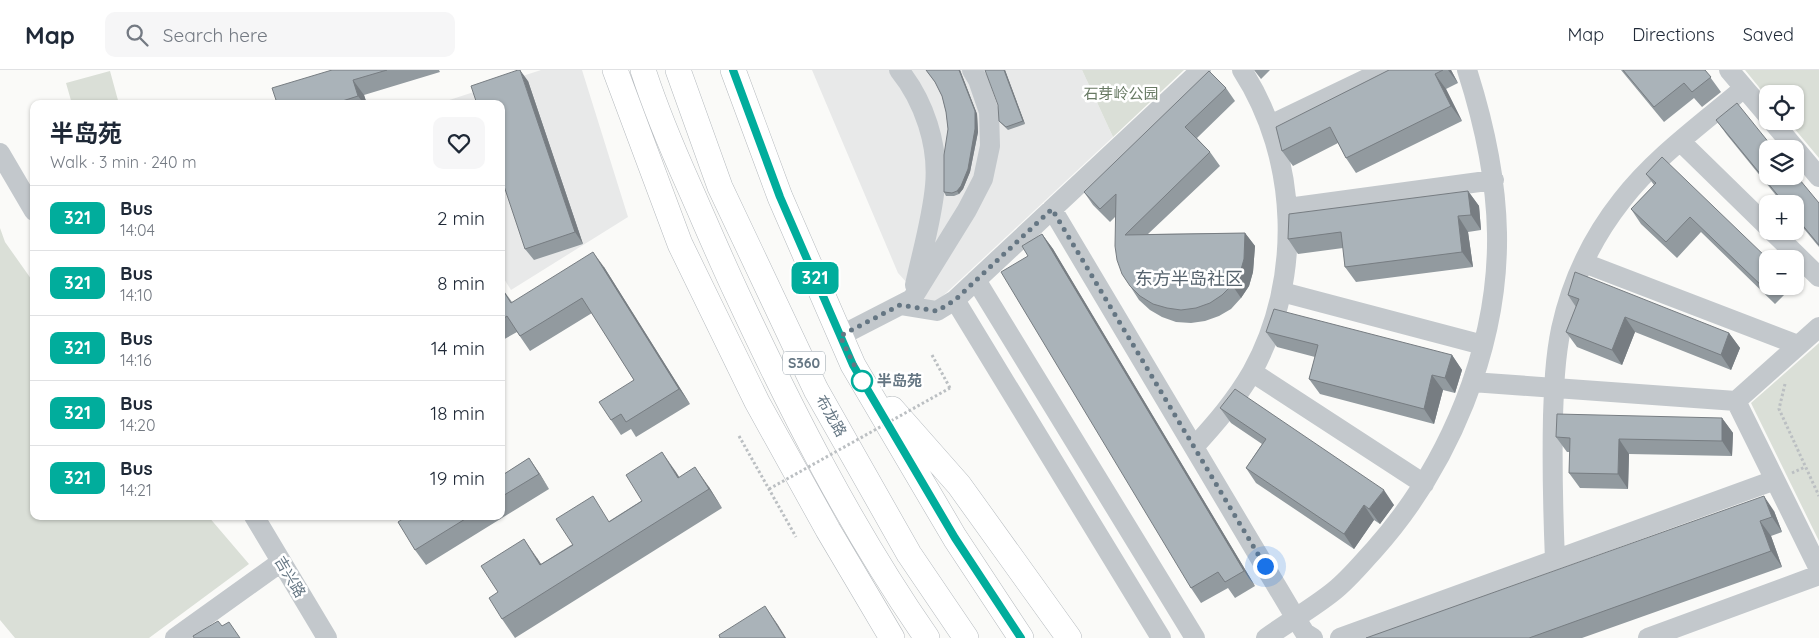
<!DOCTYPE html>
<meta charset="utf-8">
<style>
:root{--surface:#fff;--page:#f6f6f7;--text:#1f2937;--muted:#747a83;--line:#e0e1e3}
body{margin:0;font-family:Quicksand,"Noto Sans SC",sans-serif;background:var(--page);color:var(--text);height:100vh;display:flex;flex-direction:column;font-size:19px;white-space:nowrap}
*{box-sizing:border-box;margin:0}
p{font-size:16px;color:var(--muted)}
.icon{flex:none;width:28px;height:28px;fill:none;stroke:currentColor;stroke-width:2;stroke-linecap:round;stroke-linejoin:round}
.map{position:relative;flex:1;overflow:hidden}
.details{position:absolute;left:30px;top:30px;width:475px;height:420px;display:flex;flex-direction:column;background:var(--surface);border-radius:10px;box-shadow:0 1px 4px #0004}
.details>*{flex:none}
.badge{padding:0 10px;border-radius:8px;font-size:18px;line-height:32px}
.controls{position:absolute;left:1759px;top:15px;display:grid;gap:10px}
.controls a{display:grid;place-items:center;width:45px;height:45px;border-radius:10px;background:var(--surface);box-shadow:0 1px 4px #0004;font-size:25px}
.you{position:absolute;width:25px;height:25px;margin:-12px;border:4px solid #fff;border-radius:50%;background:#1a73e8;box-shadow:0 0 0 8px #1a73e833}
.map>.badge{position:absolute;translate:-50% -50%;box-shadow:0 0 0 2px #fff}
.round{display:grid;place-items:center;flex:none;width:52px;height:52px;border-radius:10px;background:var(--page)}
.overview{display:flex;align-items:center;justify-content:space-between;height:85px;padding:0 20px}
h1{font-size:24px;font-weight:700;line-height:38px}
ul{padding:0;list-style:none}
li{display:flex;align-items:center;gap:15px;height:65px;padding:0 20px;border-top:1px solid var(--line)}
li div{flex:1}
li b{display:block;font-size:19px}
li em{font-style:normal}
li .badge{min-width:55px;font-weight:700;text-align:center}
header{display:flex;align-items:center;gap:30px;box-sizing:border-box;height:70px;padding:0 25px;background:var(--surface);border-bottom:1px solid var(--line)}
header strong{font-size:24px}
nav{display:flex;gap:28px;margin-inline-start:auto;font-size:18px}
.search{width:350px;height:45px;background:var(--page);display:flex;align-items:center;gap:12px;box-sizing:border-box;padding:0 18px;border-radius:10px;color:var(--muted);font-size:19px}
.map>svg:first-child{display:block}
.built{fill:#e8e9e9}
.green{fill:#dadfd7}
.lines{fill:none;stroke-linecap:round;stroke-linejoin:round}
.major-casing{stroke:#b5babe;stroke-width:26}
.path{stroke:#bbbfc2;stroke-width:3;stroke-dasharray:2.5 2.5;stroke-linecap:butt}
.minor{stroke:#c3c8cc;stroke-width:20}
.major{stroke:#fff;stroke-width:25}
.path-bridge{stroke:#bbbfc2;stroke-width:3;stroke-dasharray:2.5 2.5;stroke-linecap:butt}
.wall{fill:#929a9f}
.shaded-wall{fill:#777d82}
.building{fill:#aab3b9;stroke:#777d82}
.line-casing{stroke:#fff;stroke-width:11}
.line{stroke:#01ad9c;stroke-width:8}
.walk{stroke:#657683;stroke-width:5;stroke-dasharray:0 9}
.stop-dot{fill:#fff;stroke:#01ad9c;stroke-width:2.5}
.labels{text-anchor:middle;stroke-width:5;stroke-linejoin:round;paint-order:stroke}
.shield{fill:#fff;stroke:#939fa8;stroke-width:1}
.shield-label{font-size:14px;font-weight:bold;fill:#657683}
.park-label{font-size:15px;fill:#687a64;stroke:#fff}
.stop-label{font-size:15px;font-weight:bold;fill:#657683;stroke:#fff;text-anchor:start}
.street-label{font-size:15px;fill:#657683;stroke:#fff}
.quarter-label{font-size:18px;fill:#57646e;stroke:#fff}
</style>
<header>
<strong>Map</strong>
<div class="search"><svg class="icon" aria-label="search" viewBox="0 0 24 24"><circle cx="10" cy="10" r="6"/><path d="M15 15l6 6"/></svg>Search here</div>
<nav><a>Map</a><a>Directions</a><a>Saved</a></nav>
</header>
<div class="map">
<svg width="1819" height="568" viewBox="0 0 1819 568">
<rect width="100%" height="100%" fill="#fafaf8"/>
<!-- built -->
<path class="built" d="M541 0H582L628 147 511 220 501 204V34H437Z
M812 0H1082L1113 67 930 238 898 203Z"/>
<!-- green -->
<path class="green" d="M1082 0H1184L1113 67Z
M1745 0H1819V88L1788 51H1795V24H1768L1767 27Z
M110 1 119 34H72L66 13Z
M0 158 5 172 34 213V446H208L249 494 149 568H15L0 550Z
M1819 273V471L1751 333Z"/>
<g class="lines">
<!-- major casing -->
<g class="major-casing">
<path id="major" d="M615 0 680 174 757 332 828 460 892 568
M643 0C656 40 672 78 689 116 705 152 720 188 737 224 792 342 852 460 927 568
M678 0 720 117 816 320 909 484 966 568
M733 0 780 127 853 295 955 468 1021 568
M892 339 959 415 1069 568"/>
</g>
<!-- path -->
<path class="path" d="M932 285 950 318
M1785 314 1779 339 1819 426
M739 366 796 467
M1792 403 1805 397"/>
<!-- minor -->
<path class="minor" d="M899 0C924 31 939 75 935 116 932 149 922 182 915 215
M1729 0 1768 46
M1772 51 1819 107
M1270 55 1385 0
M1681 72 1768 157
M0 83 34 141
M1288 138 1494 110
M1052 139 1295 547 1305 563 1313 568
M1772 161 1819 207
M1584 193 1798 275
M976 210 1195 568
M1282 222 1483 275
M955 230 1161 568
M900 235 937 241 955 230 1201 0
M1819 257 1736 331 1819 499
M840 266 912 229 967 140 983 109 990 76 989 42 978 10 972 0
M1252 302 1424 414
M1472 312 1736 331
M1194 377C1215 354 1236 330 1252 302 1303 210 1299 88 1242 0
M254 446 327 568
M1555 490C1553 442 1552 394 1553 346 1554 317 1555 288 1561 259 1571 213 1592 168 1622 130 1655 87 1703 53 1744 18
M175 568 281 492
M1266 568C1288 552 1313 538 1334 521 1349 509 1361 494 1374 480 1449 396 1499 277 1497 163 1496 107 1484 53 1467 0
M1340 568 1775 410
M1648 568 1819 505"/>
<!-- major -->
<use href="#major" class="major"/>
<!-- path-bridge -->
<path class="path-bridge" d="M769 419 950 318"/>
</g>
<!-- wall -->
<path class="wall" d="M332 0H439L440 2 364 25 367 34H270Z
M926 0H960L977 44 978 62 970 102 963 119 959 124 954 126H946L944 122 948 59 946 42 942 26 935 12Z
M1005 0 1025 54 1008 60 999 51Z
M1254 0H1270L1261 9Z
M1389 0H1451L1458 13 1446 19 1462 51 1356 103 1346 88 1338 73 1293 96 1282 81Z
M1621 0H1705L1721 22 1702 37 1694 28 1664 52Z
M528 11 583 174 534 190 525 179Z
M1226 18 1235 31 1197 68 1210 82 1220 96 1148 164 1245 163 1255 176 1253 202 1249 216 1241 228 1231 239 1219 246 1205 251 1191 253 1176 252 1162 247 1150 240 1139 230 1130 216 1115 147 1110 152 1093 135 1084 122Z
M1716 50 1819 133V177L1795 148V134H1783L1727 65Z
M1646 104 1768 216 1792 217 1775 234 1701 162 1677 188 1641 154 1631 139 1654 115Z
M1468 121 1479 136 1481 160 1468 162 1473 197 1356 212 1345 197 1343 178 1298 184 1288 169Z
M1042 164 1053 179 1255 516 1235 528 1228 518 1201 533 1191 518 1028 186Z
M604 197 690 334 636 367 631 359 621 365 611 350 634 310 592 243 530 281 517 262 501 271V217L512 232Z
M1568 225 1729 263 1740 278 1731 300 1635 262 1622 295 1577 277 1566 262 1576 237Z
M1266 262 1452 285 1462 300 1455 323 1443 320 1434 354 1320 324 1309 309 1315 287 1277 277Z
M1220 338 1394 435 1380 454 1374 450 1354 479 1256 413 1246 398 1262 374 1231 353Z
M1722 348 1733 363 1732 386 1629 384 1628 419 1580 418 1569 403 1570 382H1567L1556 367Z
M529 388 549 419 426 495 415 480 407 446H501V406Z
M679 407 709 417 722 438 515 568 502 549 498 522 537 488 541 494Z
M1774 441 1782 462 1771 466 1782 497 1582 568H1366Z"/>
<!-- shaded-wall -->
<path class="shaded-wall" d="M520 0 528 11 583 174 575 162Z
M959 0H960L977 44 978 62 970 102 963 119 959 124 957 121Z
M1004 0H1005L1025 54 1023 51Z
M1448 0H1451L1458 13Z
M1435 4 1446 19 1462 51 1451 36Z
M353 10 364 25 367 34H364L358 26Z
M1468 121 1479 136 1481 160 1471 145Z
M1458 146 1468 162 1473 197 1462 182Z
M1245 163 1255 176 1253 202 1249 216 1241 228 1232 215Z
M1042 164 1053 179 1255 516 1244 501Z
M593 182 604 197 690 334 679 319Z
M1625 247 1635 262 1622 295 1612 280Z
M1729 263 1740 278 1731 300 1721 285Z
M1452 285 1462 300 1455 323 1445 308Z
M1432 305 1443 320 1434 354 1424 339Z
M1722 348 1733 363 1732 386 1722 371Z
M1619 369 1629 384 1628 419 1618 404Z
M662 382 676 402 692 427 678 408Z
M529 388 540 404 549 419 539 404Z
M695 397 709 417 722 438 709 419Z
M1384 420 1394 435 1380 454 1369 439Z
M1764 426 1774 441 1782 462 1772 447Z
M1364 435 1374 450 1354 479 1344 464Z
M1760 451 1771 466 1782 497 1771 481Z
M524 469 537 488 554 514 540 495Z
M765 536 778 555 786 568H785Z"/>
<!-- building -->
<path class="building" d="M332 0H387L353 10 358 26 333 34H270L276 30 272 18Z
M518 0H520L575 162 525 179 501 107V34H477L471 16Z
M926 0H959L975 41V59L968 99 961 116 957 121 952 123 944 122V85L948 59 946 42 942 26 935 12Z
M985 0H1004L1023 51 1006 57 999 51 998 35Z
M1389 0H1443L1435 4 1451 36 1346 88 1330 57 1282 81 1276 57Z
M1623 0H1705L1711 7 1692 22 1684 13 1654 37Z
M1209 1 1226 18 1185 57 1210 82 1125 165 1245 163 1244 189 1240 203 1232 215 1222 225 1210 233 1196 238 1181 240 1167 238 1153 234 1140 226 1130 216 1122 204 1117 190 1115 176 1116 124 1100 139 1084 122Z
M1737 33 1774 79H1768V106H1795V104L1819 133V175L1795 146V134H1785L1716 50Z
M1662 87 1768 189V216L1765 219 1690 147 1666 172 1631 139 1656 113 1646 104Z
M1468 121 1471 145 1458 146 1462 182 1345 197 1341 162 1288 169 1289 144Z
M1042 164 1244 501 1225 512 1218 502 1191 518 1001 202 1028 186 1022 176Z
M593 182 679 319 626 352 621 344 611 350 599 332 634 310 582 228 520 266 507 246 501 250V217L511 233Z
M1575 202 1729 263 1721 285 1625 247 1612 280 1566 262 1579 229 1568 225Z
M1274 239 1452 285 1445 308 1432 305 1424 339 1309 309 1318 275 1266 262Z
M1235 319 1384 420 1369 439 1364 435 1344 464 1246 398 1266 369 1220 338Z
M1557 344 1722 348V371L1619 369 1618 404 1569 403 1570 368 1556 367Z
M662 382 678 408 695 397 709 419 502 549 489 528 498 522 481 496 524 469 540 495 573 475 556 449 593 426 609 452 642 431 626 405Z
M529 388 539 404 501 427V406Z
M1764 426 1772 447 1760 451 1771 481 1529 568H1366Z
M407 446H470L415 480 398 452Z
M765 536 785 568H720L719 565Z
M218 551 222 556 229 552 240 568H194L193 566Z"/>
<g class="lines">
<!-- line casing -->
<g class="line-casing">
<path id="line" d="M733 0 780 127 853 295 955 468 1021 568"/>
</g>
<!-- line -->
<use href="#line" class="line"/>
<!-- walk -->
<path class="walk" d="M862 311 840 266 900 235 937 241 955 230 1052 139 1265 496"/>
</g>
<!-- markers -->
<circle class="stop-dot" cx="862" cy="311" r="10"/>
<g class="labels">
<!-- shield labels -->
<rect class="shield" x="783" y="281.5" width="42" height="23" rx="4"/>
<g class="shield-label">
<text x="804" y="298">S360</text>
</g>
<!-- park labels -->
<g class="park-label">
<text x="1121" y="29">石芽岭公园</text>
</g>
<!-- stop labels -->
<g class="stop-label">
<text x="877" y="316">半岛苑</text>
</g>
<!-- street labels -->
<g class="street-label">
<text transform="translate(831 346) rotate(60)" y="5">布龙路</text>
<text transform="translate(290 507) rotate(59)" y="5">吉兴路</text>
</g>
<!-- quarter labels -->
<g class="quarter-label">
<text x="1189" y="215">东方半岛社区</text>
</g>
</g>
</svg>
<div class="controls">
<a><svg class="icon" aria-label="locate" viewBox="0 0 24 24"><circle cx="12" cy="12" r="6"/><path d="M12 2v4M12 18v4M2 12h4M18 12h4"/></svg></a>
<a><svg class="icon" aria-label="layers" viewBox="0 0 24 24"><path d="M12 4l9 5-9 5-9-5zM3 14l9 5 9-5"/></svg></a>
<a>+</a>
<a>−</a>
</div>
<div class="you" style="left:1265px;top:496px"></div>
<b class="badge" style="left:815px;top:208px;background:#01ad9c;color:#fff">321</b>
<section class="details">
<div class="overview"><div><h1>半岛苑</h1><p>Walk · 3 min · 240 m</p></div><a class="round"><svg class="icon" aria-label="heart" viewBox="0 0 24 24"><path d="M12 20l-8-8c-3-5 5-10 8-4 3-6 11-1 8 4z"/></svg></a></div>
<ul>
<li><span class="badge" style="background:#01ad9c;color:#fff">321</span><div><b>Bus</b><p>14:04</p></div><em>2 min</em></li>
<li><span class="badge" style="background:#01ad9c;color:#fff">321</span><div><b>Bus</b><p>14:10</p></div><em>8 min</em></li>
<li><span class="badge" style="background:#01ad9c;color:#fff">321</span><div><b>Bus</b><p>14:16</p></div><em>14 min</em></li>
<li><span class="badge" style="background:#01ad9c;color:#fff">321</span><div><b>Bus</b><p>14:20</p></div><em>18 min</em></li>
<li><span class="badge" style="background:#01ad9c;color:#fff">321</span><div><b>Bus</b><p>14:21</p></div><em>19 min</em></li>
</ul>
</section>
</div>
